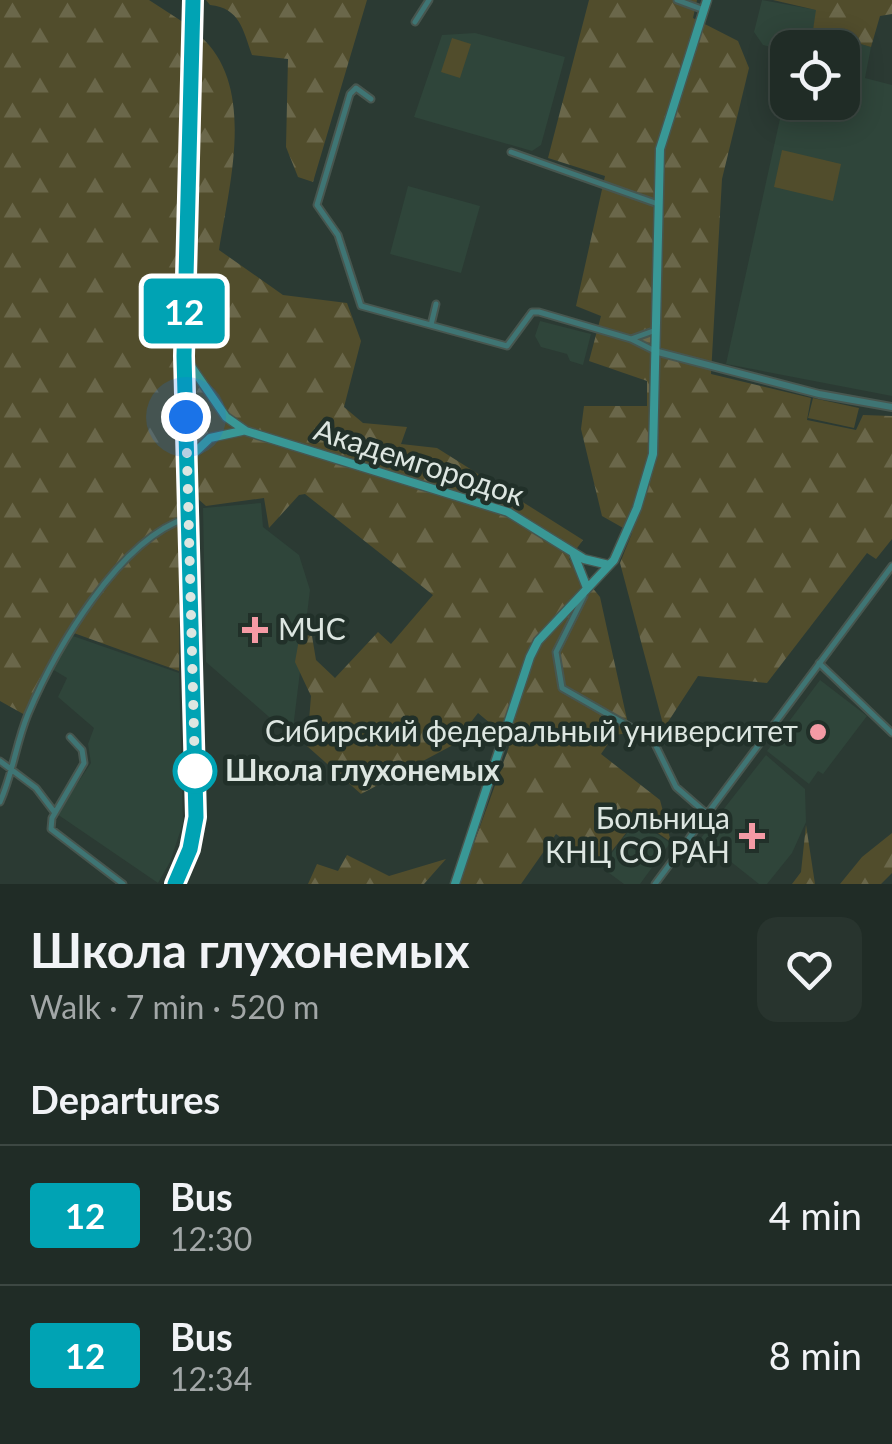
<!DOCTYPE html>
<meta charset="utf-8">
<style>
:root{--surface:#202c26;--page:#28342e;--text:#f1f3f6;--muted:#a2a7a7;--line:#3d4843}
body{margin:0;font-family:Lato,sans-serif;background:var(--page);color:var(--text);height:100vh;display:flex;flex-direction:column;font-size:38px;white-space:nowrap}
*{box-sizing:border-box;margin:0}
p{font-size:32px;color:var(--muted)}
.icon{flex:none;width:55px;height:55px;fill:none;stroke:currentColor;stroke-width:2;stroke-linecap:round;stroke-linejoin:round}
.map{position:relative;height:884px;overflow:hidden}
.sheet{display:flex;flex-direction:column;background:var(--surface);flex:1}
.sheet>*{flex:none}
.badge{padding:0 20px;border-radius:8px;font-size:35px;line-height:65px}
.fabs{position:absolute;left:770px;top:30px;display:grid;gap:20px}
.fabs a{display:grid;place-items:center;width:90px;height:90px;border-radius:20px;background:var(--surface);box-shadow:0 5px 25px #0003,0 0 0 2px var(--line);font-size:50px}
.you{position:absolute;width:50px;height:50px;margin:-25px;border:8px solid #fff;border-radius:50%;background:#1a73e8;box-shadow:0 0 0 15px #1a73e833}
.map>.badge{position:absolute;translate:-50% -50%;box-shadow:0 0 0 5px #fff}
h2{padding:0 30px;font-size:38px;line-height:90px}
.round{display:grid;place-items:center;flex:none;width:105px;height:105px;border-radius:20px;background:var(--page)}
.head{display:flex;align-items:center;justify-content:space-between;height:170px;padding:0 30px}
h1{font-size:48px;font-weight:700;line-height:75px}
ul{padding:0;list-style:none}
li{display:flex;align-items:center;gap:30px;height:140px;padding:0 30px;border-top:2px solid var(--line)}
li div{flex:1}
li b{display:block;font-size:38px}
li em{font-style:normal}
li .badge{min-width:110px;font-weight:700;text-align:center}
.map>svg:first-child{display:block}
.built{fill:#2f453a}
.green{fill:#514d2c}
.forest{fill:url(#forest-firs)}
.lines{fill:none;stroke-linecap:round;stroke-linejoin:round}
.minor-casing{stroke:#47564f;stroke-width:9}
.tertiary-casing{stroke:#47564f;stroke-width:10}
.secondary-casing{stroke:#47564f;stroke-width:11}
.minor{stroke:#3f7574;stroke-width:5}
.tertiary{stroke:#3f7574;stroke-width:6}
.secondary{stroke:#399896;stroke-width:8}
.line-casing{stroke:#fff;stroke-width:22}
.line{stroke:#00a3b4;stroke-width:15}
.walk{stroke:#dde6e1;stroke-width:10;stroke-dasharray:0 18}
.poi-dot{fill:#f49aa5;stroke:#213029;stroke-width:4}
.stop-dot{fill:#fff;stroke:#00a3b4;stroke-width:5}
.labels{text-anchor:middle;stroke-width:9;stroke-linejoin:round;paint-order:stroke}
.street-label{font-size:30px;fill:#dde6e1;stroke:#213029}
.poi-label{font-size:30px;fill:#dde6e1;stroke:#213029;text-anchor:end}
.stop-label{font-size:30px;font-weight:bold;fill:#dde6e1;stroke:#213029;text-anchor:start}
</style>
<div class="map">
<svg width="892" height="884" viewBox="0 0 892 884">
<defs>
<pattern id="forest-firs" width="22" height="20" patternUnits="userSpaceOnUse" patternTransform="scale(2.5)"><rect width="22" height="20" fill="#514d2c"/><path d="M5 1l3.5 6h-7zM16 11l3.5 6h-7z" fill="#6a674a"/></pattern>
</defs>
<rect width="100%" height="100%" fill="#2b3a33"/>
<!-- built -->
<path class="built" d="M762 0 817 10 813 30 871 47 865 78 892 85V396L726 364 787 87 788 102H842V48L787 51 763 45 754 32Z
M475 33 565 57 541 145 532 151 414 117 442 35Z
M408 186 480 206 461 273 390 254Z
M540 321 591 334 583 365 570 361 567 354 541 347 535 336Z
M261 503 263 527 299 555 310 590 292 737 206 662 203 508Z
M73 636 179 673 183 823 170 862 158 883 57 814 91 763 88 744 94 728 58 697 67 678 52 669Z
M820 680 867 716 823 774 818 771 809 784 767 751Z
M766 755 805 789 806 822 792 853 767 884H759L701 838Z
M637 820 670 843 640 884H624L601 867Z"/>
<!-- green -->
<path class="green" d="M452 38 471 44 460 78 441 72Z
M782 150 841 164 833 201 774 187Z
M813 398 859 408 854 428 808 418Z"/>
<!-- forest -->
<path class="forest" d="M0 0H149L186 24 179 671 71 632 43 674 25 715 0 701Z
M206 0H367L313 182 298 177 286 147 288 59 252 55C243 30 240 8 210 5Z
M589 0H697L693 18 738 41 749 68 722 179 711 374 811 398 807 420 856 430 863 415 892 416V539L876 559 867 553 767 683 698 676 664 728 620 563 632 533 602 516 581 429 584 406H647V381L589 361 601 316 576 306 605 176 548 158Z
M773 0H892V14L880 16 871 47 813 30 816 10Z
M200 36C257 86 229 185 219 250L283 295 347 303 361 341 344 407 363 423 407 427 401 444 437 448 583 540 569 559 600 597 630 733 614 735 601 754 660 800 671 842 637 819 600 866 556 834 521 884H459L509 747 503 734 478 713 453 745 361 794 307 746 311 696 295 662 300 634 312 636 316 660 335 678 378 632 391 644 433 595 305 494 299 495 269 528 264 498 206 506 197 498 192 227Z
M806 825 815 884H792L801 872Z
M892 833V873L881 884H840L862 857Z
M347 855 389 876 446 859 424 884H308L317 864 338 871Z"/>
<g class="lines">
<!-- minor casing -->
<g class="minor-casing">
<path id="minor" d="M677 0 704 10
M415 22 429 0
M371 99 356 88 350 94 317 205 338 235 361 306 507 346 532 312H539L631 339 657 352
M511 152 658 204
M431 325 436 304
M631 339 656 330
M584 596 556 652 562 688 653 740 676 787 707 814
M819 663 892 733
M70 737 82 750 84 763 52 818 51 829 123 884
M0 761 36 788 55 813
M0 802C13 773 16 743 28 714 55 650 119 539 187 518
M655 884 892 566"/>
</g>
<!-- tertiary casing -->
<g class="tertiary-casing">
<path id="tertiary" d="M658 352 819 394 892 407"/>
</g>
<!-- secondary casing -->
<g class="secondary-casing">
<path id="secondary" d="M184 356 226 417 246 431 508 512 584 559 609 565
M187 460 210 438 242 431
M574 555 587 588
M175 884 190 849 195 817 184 356 194 0
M455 884 530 657 538 641 614 560 637 508 653 454 660 149 707 0"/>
</g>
<!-- minor -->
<use href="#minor" class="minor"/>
<!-- tertiary -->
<use href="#tertiary" class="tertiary"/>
<!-- secondary -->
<use href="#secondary" class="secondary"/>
</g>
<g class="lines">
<!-- line casing -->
<g class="line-casing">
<path id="line" d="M175 884 190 849 196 817 184 356 193 0"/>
</g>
<!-- line -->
<use href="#line" class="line"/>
<!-- walk -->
<path class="walk" d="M186 417 195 771"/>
</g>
<!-- markers -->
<g class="poi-dot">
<path d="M250 615h10v10h10v10h-10v10h-10v-10h-10v-10h10z"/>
<circle cx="818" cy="732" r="10"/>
<path d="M747 821h10v10h10v10h-10v10h-10v-10h-10v-10h10z"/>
</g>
<circle class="stop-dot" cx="195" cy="771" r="20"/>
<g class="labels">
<!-- street labels -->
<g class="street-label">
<text transform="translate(419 463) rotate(18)" y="10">Академгородок</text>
</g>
<!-- poi labels -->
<g class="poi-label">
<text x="278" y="640" text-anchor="start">МЧС</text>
<text x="798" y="742">Сибирский федеральный университет</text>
<text x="730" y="829">Больница<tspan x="730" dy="34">КНЦ СО РАН</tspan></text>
</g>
<!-- stop labels -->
<g class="stop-label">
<text x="225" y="781">Школа глухонемых</text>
</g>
</g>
</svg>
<div class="fabs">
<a><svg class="icon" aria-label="locate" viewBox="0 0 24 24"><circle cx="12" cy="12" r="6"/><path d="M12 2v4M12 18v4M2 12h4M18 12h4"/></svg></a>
</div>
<div class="you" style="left:186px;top:417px"></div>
<b class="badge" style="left:184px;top:311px;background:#00a3b4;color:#fff">12</b>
</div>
<section class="sheet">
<div class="head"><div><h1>Школа глухонемых</h1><p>Walk · 7 min · 520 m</p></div><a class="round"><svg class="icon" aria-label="heart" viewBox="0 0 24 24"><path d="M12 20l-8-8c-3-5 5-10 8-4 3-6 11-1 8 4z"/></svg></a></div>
<h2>Departures</h2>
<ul>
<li><span class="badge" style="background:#00a3b4;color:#fff">12</span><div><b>Bus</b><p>12:30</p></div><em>4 min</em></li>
<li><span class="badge" style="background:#00a3b4;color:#fff">12</span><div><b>Bus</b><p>12:34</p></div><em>8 min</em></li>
</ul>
</section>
